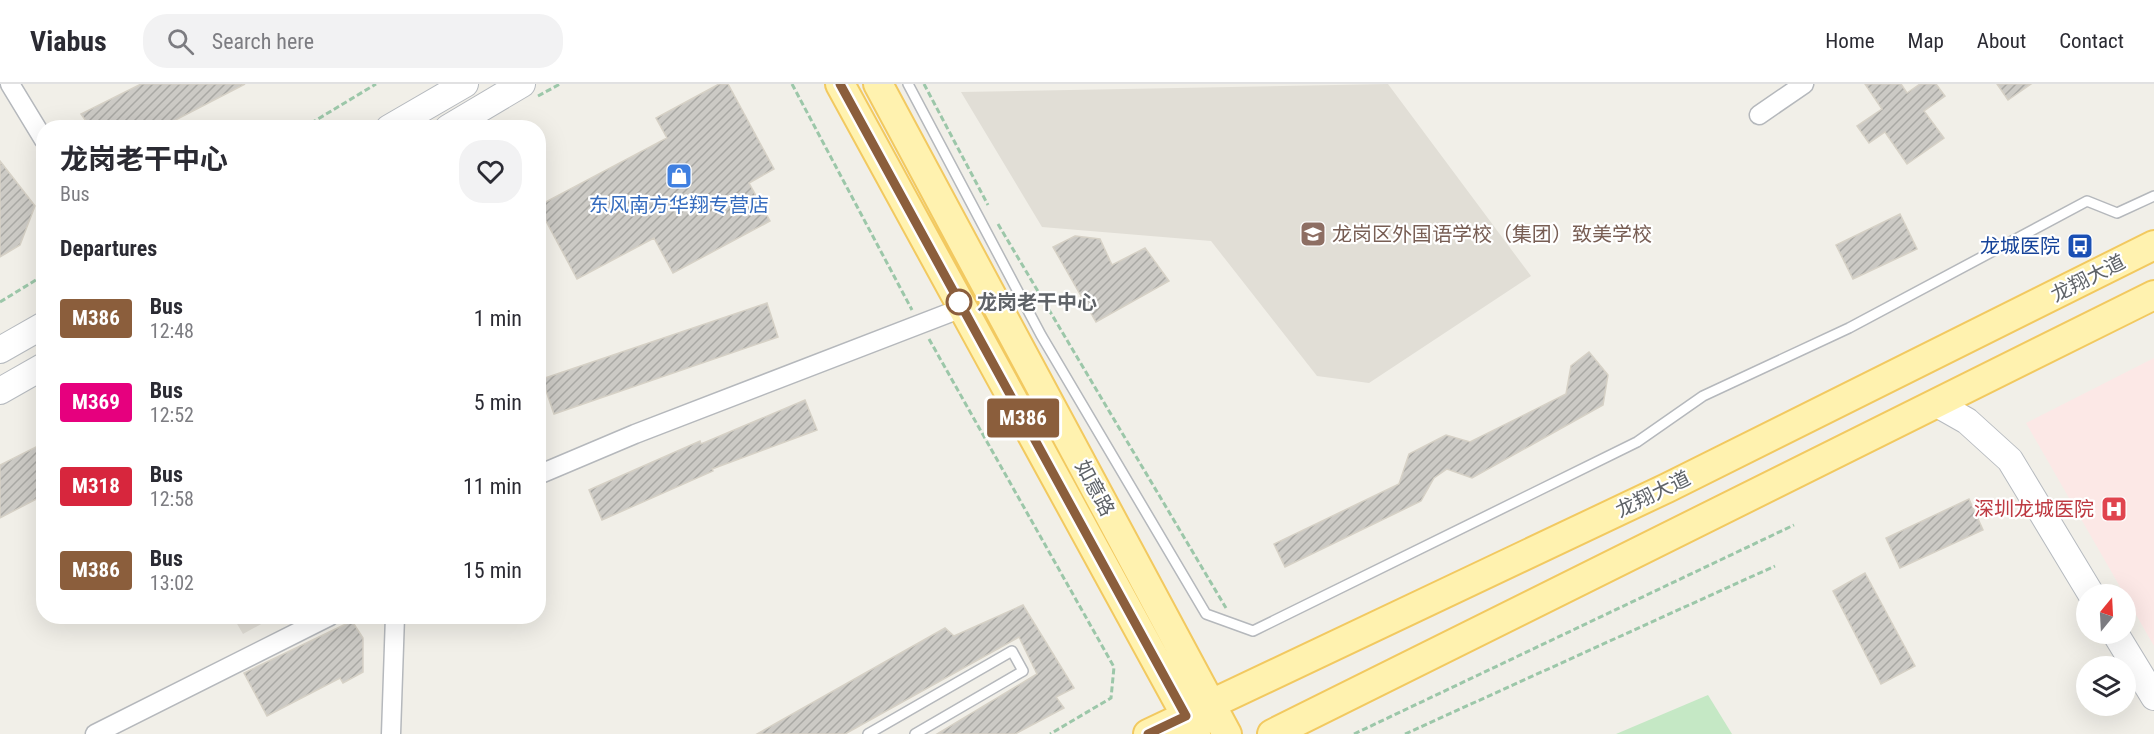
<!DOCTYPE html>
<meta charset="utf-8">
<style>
:root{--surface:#fff;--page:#f2f2f3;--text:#2b2b33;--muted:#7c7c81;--line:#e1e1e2}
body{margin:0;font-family:"Roboto Condensed","Noto Sans SC",sans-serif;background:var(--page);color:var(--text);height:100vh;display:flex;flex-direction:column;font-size:22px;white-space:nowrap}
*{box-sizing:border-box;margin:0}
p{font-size:20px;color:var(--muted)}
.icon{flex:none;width:33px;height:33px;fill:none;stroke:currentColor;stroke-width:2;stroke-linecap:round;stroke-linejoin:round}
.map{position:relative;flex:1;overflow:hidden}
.sheet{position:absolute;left:36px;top:36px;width:510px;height:504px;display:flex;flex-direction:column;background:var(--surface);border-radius:24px;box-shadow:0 6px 24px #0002}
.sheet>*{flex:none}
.badge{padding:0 12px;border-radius:4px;font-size:21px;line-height:39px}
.needle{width:39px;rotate:18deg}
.buttons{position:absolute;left:2076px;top:500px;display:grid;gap:12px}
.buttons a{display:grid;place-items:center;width:60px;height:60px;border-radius:50%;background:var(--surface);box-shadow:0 6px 24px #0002;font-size:30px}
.map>.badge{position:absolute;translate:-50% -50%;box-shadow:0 0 0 3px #fff}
h2{padding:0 24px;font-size:22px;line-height:54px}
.round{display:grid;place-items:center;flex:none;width:63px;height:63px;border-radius:24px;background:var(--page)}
.summary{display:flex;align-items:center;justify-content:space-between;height:102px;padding:0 24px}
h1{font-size:28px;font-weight:700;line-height:45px}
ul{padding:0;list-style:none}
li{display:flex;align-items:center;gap:18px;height:84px;padding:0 24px}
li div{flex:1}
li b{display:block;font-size:22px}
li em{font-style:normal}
li .badge{min-width:66px;font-weight:700;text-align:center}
header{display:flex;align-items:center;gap:36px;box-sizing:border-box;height:84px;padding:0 30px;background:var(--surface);border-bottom:2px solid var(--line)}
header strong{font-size:28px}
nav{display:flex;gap:33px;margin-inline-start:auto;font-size:21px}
.search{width:420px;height:54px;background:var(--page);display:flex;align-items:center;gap:15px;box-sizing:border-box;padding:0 21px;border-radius:24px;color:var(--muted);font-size:22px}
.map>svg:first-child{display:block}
.education{fill:#e1ded6}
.medical{fill:#fce8e6}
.green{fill:#c5e8c5}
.building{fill:url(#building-hatch);stroke:#d6d1c6;stroke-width:1.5}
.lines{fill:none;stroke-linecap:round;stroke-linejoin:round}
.lane-casing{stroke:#b5b8bc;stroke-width:12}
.street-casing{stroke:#b5b8bc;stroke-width:21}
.secondary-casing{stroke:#b6babf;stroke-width:28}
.primary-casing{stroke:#f2c960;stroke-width:32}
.path{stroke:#9cc7a9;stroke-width:3;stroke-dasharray:6 3;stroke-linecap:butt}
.lane{stroke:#fff;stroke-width:9}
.street{stroke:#fff;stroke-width:18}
.secondary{stroke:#fff;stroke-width:26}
.primary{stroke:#fff2af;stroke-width:28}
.line-casing{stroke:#fff;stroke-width:14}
.line{stroke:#8b5e3c;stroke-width:9}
.stop-dot{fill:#fff;stroke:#8b5e3c;stroke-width:3}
.labels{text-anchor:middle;stroke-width:4.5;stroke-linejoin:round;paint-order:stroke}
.shop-label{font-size:20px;fill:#366cbe;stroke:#fff}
.education-label{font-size:20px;fill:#785e54;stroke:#fff;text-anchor:start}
.transit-label{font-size:20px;fill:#164399;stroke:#fff;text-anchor:end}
.street-label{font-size:20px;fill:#5f6368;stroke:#fff}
.stop-label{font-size:20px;font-weight:bold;fill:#5f6368;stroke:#fff;text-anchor:start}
.health-label{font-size:20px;fill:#be3a42;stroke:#fff;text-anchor:end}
</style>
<header>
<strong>Viabus</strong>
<div class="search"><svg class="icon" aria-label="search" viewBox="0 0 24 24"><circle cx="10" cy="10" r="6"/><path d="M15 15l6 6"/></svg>Search here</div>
<nav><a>Home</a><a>Map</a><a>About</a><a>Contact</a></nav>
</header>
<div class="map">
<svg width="2154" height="650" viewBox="0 0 2154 650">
<defs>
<pattern id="building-hatch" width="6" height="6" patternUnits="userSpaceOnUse" patternTransform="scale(1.5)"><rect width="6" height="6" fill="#cccac5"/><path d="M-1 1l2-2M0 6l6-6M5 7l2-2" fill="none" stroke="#a9a8a4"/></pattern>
</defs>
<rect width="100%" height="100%" fill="#f1efe8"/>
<!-- education -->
<path class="education" d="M1388 0 1531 192 1369 299 1317 292 1211 157 1042 143 961 8Z
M233 533H274L243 550Z"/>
<!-- medical -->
<path class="medical" d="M2154 274V562L2026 339Z"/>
<!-- green -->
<path class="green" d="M1708 611 1732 650H1616Z"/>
<!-- building -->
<path class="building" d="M141 0H245L160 44H91L81 30Z
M719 0H728L774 85 749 99 770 137 673 189 654 154 577 195 538 122 667 54 656 34Z
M1865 0H1901L1907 9 1920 0H1936L1945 12 1924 27 1944 54 1907 80 1885 48 1869 59 1857 42 1882 25Z
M1997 0H2031L2008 16Z
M0 77 35 122 20 161 0 173Z
M1900 130 1917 165 1853 195 1836 161Z
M1075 152 1100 155 1112 181 1145 164 1169 197 1096 238 1053 163Z
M767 219 778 253 554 330 542 295Z
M1589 268 1608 291 1603 321 1472 394 1447 385 1434 394 1421 417 1285 483 1274 460 1399 400 1409 370 1446 351 1470 358 1566 310 1571 282Z
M805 316 817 346 712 385 713 387 602 436 589 406 700 357 701 360Z
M44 359V411L0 434V381Z
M1969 415 1983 446 1900 484 1886 454Z
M1865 489 1915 582 1881 600 1833 507Z
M1023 521 1074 604 1056 613 1064 624 1015 650H937L1037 590 1019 553 845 650H757L945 544 954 552Z
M352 537 363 554V588L343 599 340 594 267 632 244 589Z"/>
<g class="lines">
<!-- lane casing -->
<g class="lane-casing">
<path id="lane" d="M908 0 1041 251 1206 530 1253 547 1637 358 1703 312 1849 244 2087 117 2117 129 2154 112
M868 650 1012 567 1023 587 915 650"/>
</g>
<!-- street casing -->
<g class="street-casing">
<path id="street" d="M10 0 44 56
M1759 31 1804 0
M538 391 635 350 962 224
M95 650 330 532
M391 650 395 532"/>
</g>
<!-- secondary casing -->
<g class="secondary-casing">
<path id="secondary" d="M389 44 465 0
M448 44 522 0
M0 266 44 241
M0 307 44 282
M1937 320 1967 337 2010 376 2091 510
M2115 549 2154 613"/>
</g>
<!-- primary casing -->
<g class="primary-casing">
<path id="primary" d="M840 0 1196 650
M878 0 1227 650
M1148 650 1667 404 2154 161
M1272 650 2154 211"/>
</g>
<!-- path -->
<path class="path" d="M792 0 912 226
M924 0 988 121
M538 12 560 0
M303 44 376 0
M998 140 1226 524
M0 218 44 191
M929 255 1114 583 1111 614 1050 650
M1354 650 1794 441
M1405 650 1775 482"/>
<!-- lane -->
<use href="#lane" class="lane"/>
<!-- street -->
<use href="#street" class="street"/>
<!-- secondary -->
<use href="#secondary" class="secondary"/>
<!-- primary -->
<use href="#primary" class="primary"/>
</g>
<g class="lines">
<!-- line casing -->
<g class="line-casing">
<path id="line" d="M840 0 1186 632 1148 650"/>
</g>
<!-- line -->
<use href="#line" class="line"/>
</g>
<!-- icons -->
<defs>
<g id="shop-square" transform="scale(1.35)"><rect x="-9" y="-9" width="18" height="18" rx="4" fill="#3f7fe0" stroke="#fff"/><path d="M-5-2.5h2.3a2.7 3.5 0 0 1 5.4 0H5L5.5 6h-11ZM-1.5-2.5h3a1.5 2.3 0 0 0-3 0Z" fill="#fff"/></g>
<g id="school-square" transform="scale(1.35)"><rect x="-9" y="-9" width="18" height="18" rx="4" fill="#8d6e63" stroke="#fff"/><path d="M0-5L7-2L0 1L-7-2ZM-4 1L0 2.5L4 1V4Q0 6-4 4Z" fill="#fff"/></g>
<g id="bus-square" transform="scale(1.35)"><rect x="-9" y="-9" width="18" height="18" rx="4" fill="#1a4fb4" stroke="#fff"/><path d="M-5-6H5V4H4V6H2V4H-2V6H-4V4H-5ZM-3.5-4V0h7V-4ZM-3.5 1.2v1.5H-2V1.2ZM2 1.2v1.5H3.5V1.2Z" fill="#fff"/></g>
<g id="hospital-square" transform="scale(1.35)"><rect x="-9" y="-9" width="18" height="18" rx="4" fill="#e0444e" stroke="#fff"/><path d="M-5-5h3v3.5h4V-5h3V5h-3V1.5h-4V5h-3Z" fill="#fff"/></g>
</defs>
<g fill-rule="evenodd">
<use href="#shop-square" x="679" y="92"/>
<use href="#school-square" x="1313" y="150"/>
<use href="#bus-square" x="2080" y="162"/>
<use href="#hospital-square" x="2114" y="425"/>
</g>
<!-- markers -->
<circle class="stop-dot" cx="959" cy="218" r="12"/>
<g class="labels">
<!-- shop labels -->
<g class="shop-label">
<text x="679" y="128">东风南方华翔专营店</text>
</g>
<!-- education labels -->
<g class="education-label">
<text x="1332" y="157">龙岗区外国语学校（集团）致美学校</text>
</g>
<!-- transit labels -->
<g class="transit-label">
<text x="2060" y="169">龙城医院</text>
</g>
<!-- street labels -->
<g class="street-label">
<text transform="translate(2088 194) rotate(-27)" y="7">龙翔大道</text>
<text transform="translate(1095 404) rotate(62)" y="7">如意路</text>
<text transform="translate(1653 410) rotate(-26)" y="7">龙翔大道</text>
</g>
<!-- stop labels -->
<g class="stop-label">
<text x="977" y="225">龙岗老干中心</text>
</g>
<!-- health labels -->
<g class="health-label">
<text x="2094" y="432">深圳龙城医院</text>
</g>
</g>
</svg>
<div class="buttons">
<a><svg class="needle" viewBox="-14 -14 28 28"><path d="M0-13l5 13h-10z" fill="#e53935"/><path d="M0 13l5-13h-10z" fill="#7c7c81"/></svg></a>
<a><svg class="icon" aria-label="layers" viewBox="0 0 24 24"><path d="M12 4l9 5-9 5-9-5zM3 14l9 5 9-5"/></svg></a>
</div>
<b class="badge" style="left:1023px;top:334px;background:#8b5e3c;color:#fff">M386</b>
<section class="sheet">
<div class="summary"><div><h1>龙岗老干中心</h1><p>Bus</p></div><a class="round"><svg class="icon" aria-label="heart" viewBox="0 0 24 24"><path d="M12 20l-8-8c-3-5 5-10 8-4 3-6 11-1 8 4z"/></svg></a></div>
<h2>Departures</h2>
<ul>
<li><span class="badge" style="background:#8b5e3c;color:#fff">M386</span><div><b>Bus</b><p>12:48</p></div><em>1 min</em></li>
<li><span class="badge" style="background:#e6007e;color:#fff">M369</span><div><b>Bus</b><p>12:52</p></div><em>5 min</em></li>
<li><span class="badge" style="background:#d7263d;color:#fff">M318</span><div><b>Bus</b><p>12:58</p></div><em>11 min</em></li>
<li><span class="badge" style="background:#8b5e3c;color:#fff">M386</span><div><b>Bus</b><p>13:02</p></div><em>15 min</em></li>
</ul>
</section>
</div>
